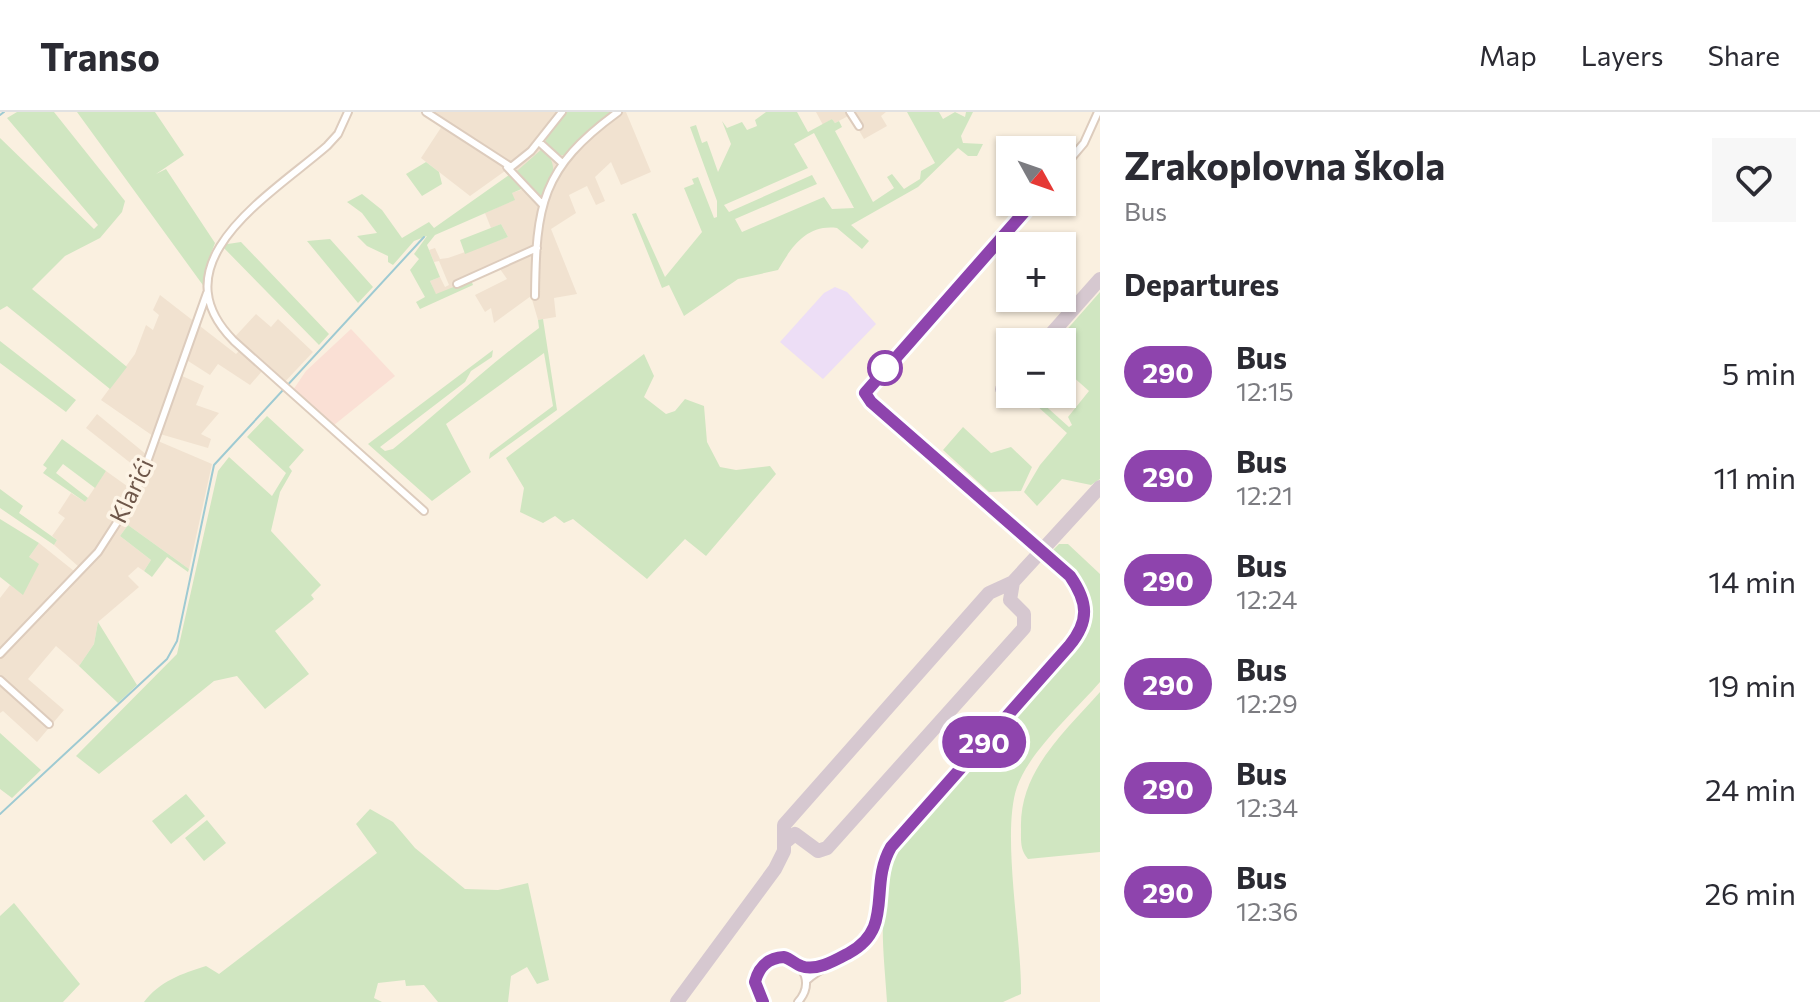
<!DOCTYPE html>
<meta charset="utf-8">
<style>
:root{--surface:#fff;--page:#f7f7f7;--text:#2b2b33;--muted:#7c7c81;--line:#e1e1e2}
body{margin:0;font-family:Commissioner,sans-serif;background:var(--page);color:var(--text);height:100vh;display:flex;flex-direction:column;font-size:30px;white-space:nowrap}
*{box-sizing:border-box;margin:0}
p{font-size:26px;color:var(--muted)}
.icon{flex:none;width:44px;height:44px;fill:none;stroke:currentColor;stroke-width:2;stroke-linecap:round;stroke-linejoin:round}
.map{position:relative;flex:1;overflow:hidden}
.side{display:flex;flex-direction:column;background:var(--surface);width:720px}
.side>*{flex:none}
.badge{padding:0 16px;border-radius:26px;font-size:28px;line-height:52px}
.needle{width:52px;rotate:130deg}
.controls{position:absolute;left:996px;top:24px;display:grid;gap:16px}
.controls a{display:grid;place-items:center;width:80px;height:80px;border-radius:0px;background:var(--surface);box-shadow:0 2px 6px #0004;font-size:40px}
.map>.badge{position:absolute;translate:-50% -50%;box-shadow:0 0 0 4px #fff}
h2{padding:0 24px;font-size:30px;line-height:72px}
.round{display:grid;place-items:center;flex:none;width:84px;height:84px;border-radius:0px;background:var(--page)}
.headline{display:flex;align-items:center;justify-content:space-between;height:136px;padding:0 24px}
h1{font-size:38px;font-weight:700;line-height:60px}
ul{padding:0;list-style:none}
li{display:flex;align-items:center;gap:24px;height:104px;padding:0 24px}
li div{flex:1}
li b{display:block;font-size:30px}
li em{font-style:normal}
li .badge{min-width:88px;font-weight:700;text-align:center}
header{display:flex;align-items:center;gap:48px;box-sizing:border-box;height:112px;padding:0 40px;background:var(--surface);border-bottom:2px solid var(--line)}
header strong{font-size:38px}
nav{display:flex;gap:44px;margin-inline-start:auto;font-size:28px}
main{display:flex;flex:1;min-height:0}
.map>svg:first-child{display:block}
.residential{fill:#f1e2d0}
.commercial{fill:#fae0d5}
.education{fill:#eddef6}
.green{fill:#d0e6c1;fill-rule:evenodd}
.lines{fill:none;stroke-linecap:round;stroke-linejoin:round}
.stream{stroke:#9ecad2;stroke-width:2}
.taxiway{stroke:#d6c8d0;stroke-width:14}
.minor-casing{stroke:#ddccbd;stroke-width:10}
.minor{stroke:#fff;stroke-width:6}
.line-casing{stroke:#fff;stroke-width:18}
.line{stroke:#8e44ad;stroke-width:12}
.stop-dot{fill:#fff;stroke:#8e44ad;stroke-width:4}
.labels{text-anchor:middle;stroke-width:7;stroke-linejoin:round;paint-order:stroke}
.street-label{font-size:24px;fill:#6e574a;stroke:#fdf4e6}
</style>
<header>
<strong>Transo</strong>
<nav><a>Map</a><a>Layers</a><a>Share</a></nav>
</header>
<main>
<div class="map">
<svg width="1100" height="890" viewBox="0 0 1100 890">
<rect width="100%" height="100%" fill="#faf0e0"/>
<!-- residential -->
<path class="residential" d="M430 0H626L651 60 621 73 611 50 595 65 605 89 596 93 587 74 569 83 576 101 551 117 577 182 554 186 556 205 538 208 531 184 494 211 491 196 485 200 475 183 507 167 500 157 436 183 430 169 440 165 445 175 449 173 439 149 434 150 429 138 435 136 440 147 448 146 508 125 501 112 491 116 485 101 514 88 511 81 524 77 505 59 470 84 421 46 444 11Z
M816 0H886L881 4 887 14 864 27 850 3 835 11 832 7 823 13Z
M160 183 236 242 240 238 231 229 256 202 271 215 278 207 313 240 281 274 263 258 250 273 218 252 210 263 185 247 180 263 204 274 196 293 219 301 201 322 211 327 208 336 160 322 158 329 212 352 189 457 128 413 120 424 151 448 144 459 138 455 128 464 139 475 98 510 94 532 79 554 56 534 28 567 64 598 37 630 3 599 0 601V486L10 473 23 482 29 445 39 431 74 459 79 455 54 433 57 428 52 424 65 406 58 401 71 381 85 390 106 359 134 379 142 360 86 316 97 302 147 343 153 324 101 288 135 242 146 213 153 218 159 203 153 198Z"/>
<!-- commercial -->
<path class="commercial" d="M351 217 395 264 334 313 293 278 306 259Z"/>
<!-- education -->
<path class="education" d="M835 175 847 180 876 212 823 267 780 230 824 181Z"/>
<!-- green -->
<path class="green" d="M17 0H54L125 89 122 100 100 126 65 144 32 177 127 255 110 277 7 194 0 198V26L94 117 98 113 7 6Z
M77 0H155L184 43 156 62 166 57 215 131 207 152 205 176Z
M565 0H615L565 43 557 44 546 34V24Z
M766 0H797L808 20 832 7 835 11 839 9 842 15 835 19 873 90 894 76 887 65 892 62 904 77 920 67 921 59 935 51 907 0H939L943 7 955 0 965 5 966 0H973L961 24 963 31 983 32 977 44H968L958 36 918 75 851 113 869 129 862 137 837 116C806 112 791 136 778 158L738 167 684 204 669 173 662 176 632 102 636 101 665 165 702 120 684 76 694 72 692 67 698 65 714 106 717 105V89L690 15 696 13 702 31 707 29 718 60 731 32 722 9 727 16 742 10 747 18 757 14 755 8ZM814 21 854 96 832 97 824 85 742 120 735 107 817 72 812 63 729 100 724 93 808 56 794 32Z
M543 36C558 51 556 70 541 84L517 59Z
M426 50 439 60 442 72 422 84 406 62Z
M509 63 524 76 512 81 515 88 435 123 427 133 440 165 430 169 436 182 471 168 473 173 420 197 416 190 425 185 410 158 419 147 414 142 427 124 414 129 393 153 388 150V144L367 134 357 124 377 121 362 101 347 90 362 82 382 98 402 126 429 110 434 116Z
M501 112 508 125 465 142 460 128Z
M330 127 373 175 358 191 307 129Z
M241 130 329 222 319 233 221 133Z
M1100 180V367L1091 373 1062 367 1037 394 1024 380 1040 353 1067 321 1036 293 1040 289 1069 315 1072 313 1068 305 1089 279 1062 255V230H1056Z
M543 207 557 298 489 347 490 341 553 294 544 241 446 312 471 360 432 389 368 332 493 238 492 245 471 259 465 270 380 335 385 339 393 337C444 296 486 255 539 216L538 208Z
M0 229 76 288 66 300 0 251Z
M644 242 654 264 644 285 666 302 675 299 685 287 704 294 707 330 720 355 736 358 770 354 776 362 706 444 685 427 647 467 573 407 564 411 555 404 543 411 520 400 524 376 506 346Z
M267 304 304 338 289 355 292 359 280 380 271 419 321 473 311 483 314 487 275 519 309 562 265 597 237 564 214 569 99 662 76 644 177 542 218 359 229 345 272 384 286 361 247 325Z
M963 315 991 341 1011 335 1032 355 1021 379 989 380 943 338Z
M62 327 106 359 95 376 63 352 56 361 88 386 85 390 43 361 47 356 43 353Z
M0 377 23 394 19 401 57 428 54 433 0 396Z
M0 407 39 431 29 445 39 452 23 483 0 465Z
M128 413 189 457 188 460 167 445 152 465 144 459 151 448 120 424Z
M1059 432H1068L1100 462V570C1075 599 1029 640 1017 675 1001 722 1022 827 1021 882L1003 890H887C884 840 875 785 898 739L1077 529C1100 488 1083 467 1051 440Z
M98 510 137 573 118 591 79 554 94 532Z
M1100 580V740L1028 747C1020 738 1021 729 1021 717 1019 659 1064 621 1100 580Z
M0 621 41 658 12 686 0 677Z
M186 682 205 704 171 732 152 709Z
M370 697 393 710 415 736 465 777 498 778 528 771 549 868 537 872 527 855 511 864 508 890H438L424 873 406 874 405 868 378 871 374 886 382 890H144C160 869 181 862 206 854L219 862 377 741 356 712Z
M207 708 226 731 204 749 185 726Z
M14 791 80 872 63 890H0V804Z"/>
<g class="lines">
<!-- stream -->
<path class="stream" d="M0 3 4 0
M0 702 167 547 177 529 214 353 424 125"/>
<!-- taxiway -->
<path class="taxiway" d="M1044 230 1100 167
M1002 277 1010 268
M784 731 795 722 818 739 827 736 1024 516V502L1010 488 1013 470
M677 890 775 757 784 739V713L989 481 1013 470 1100 375"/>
<!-- minor casing -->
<g class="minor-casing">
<path id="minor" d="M348 0 338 22 327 34C272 82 155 150 234 229L424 399
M426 0 511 55 531 39 562 0
M850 0 859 14
M539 30 561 50
M507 55 542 92
M1062 57 1084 31 1098 0
M457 172 537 136
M535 184C536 93 541 56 618 0
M0 542 98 440 136 381 207 181
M0 568 49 612
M806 869C824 851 854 846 870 827 887 805 873 766 891 735L1069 534C1090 509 1088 490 1070 464L871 290 865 281 1033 90
M763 890C748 870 759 847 784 845 806 852 813 873 798 890"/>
</g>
<!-- minor -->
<use href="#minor" class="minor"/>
</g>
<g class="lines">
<!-- line casing -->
<g class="line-casing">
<path id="line" d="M763 890 755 870C759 854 768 846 784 845 791 847 795 852 801 854 816 860 836 848 849 841 895 816 868 775 891 735L1069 534C1090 509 1088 490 1070 464L871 290 865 281 1033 90"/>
</g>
<!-- line -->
<use href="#line" class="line"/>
</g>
<!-- markers -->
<circle class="stop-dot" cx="885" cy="256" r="16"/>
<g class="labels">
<!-- street labels -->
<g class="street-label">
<text transform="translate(132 379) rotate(-64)" y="8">Klarići</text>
</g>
</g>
</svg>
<div class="controls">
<a><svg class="needle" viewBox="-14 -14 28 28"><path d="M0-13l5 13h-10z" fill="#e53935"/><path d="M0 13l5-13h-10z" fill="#7c7c81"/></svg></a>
<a>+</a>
<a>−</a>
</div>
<b class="badge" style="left:984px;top:630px;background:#8e44ad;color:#fff">290</b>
</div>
<section class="side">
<div class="headline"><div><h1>Zrakoplovna škola</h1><p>Bus</p></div><a class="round"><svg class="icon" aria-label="heart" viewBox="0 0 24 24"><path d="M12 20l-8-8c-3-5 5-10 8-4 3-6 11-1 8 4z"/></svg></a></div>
<h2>Departures</h2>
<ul>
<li><span class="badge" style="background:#8e44ad;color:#fff">290</span><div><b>Bus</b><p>12:15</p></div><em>5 min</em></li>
<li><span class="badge" style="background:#8e44ad;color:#fff">290</span><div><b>Bus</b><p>12:21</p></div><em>11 min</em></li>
<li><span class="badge" style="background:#8e44ad;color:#fff">290</span><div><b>Bus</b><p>12:24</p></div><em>14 min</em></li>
<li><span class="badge" style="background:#8e44ad;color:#fff">290</span><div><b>Bus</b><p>12:29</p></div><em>19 min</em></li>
<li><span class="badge" style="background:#8e44ad;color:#fff">290</span><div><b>Bus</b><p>12:34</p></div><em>24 min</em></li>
<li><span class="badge" style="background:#8e44ad;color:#fff">290</span><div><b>Bus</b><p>12:36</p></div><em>26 min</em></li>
</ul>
</section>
</main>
